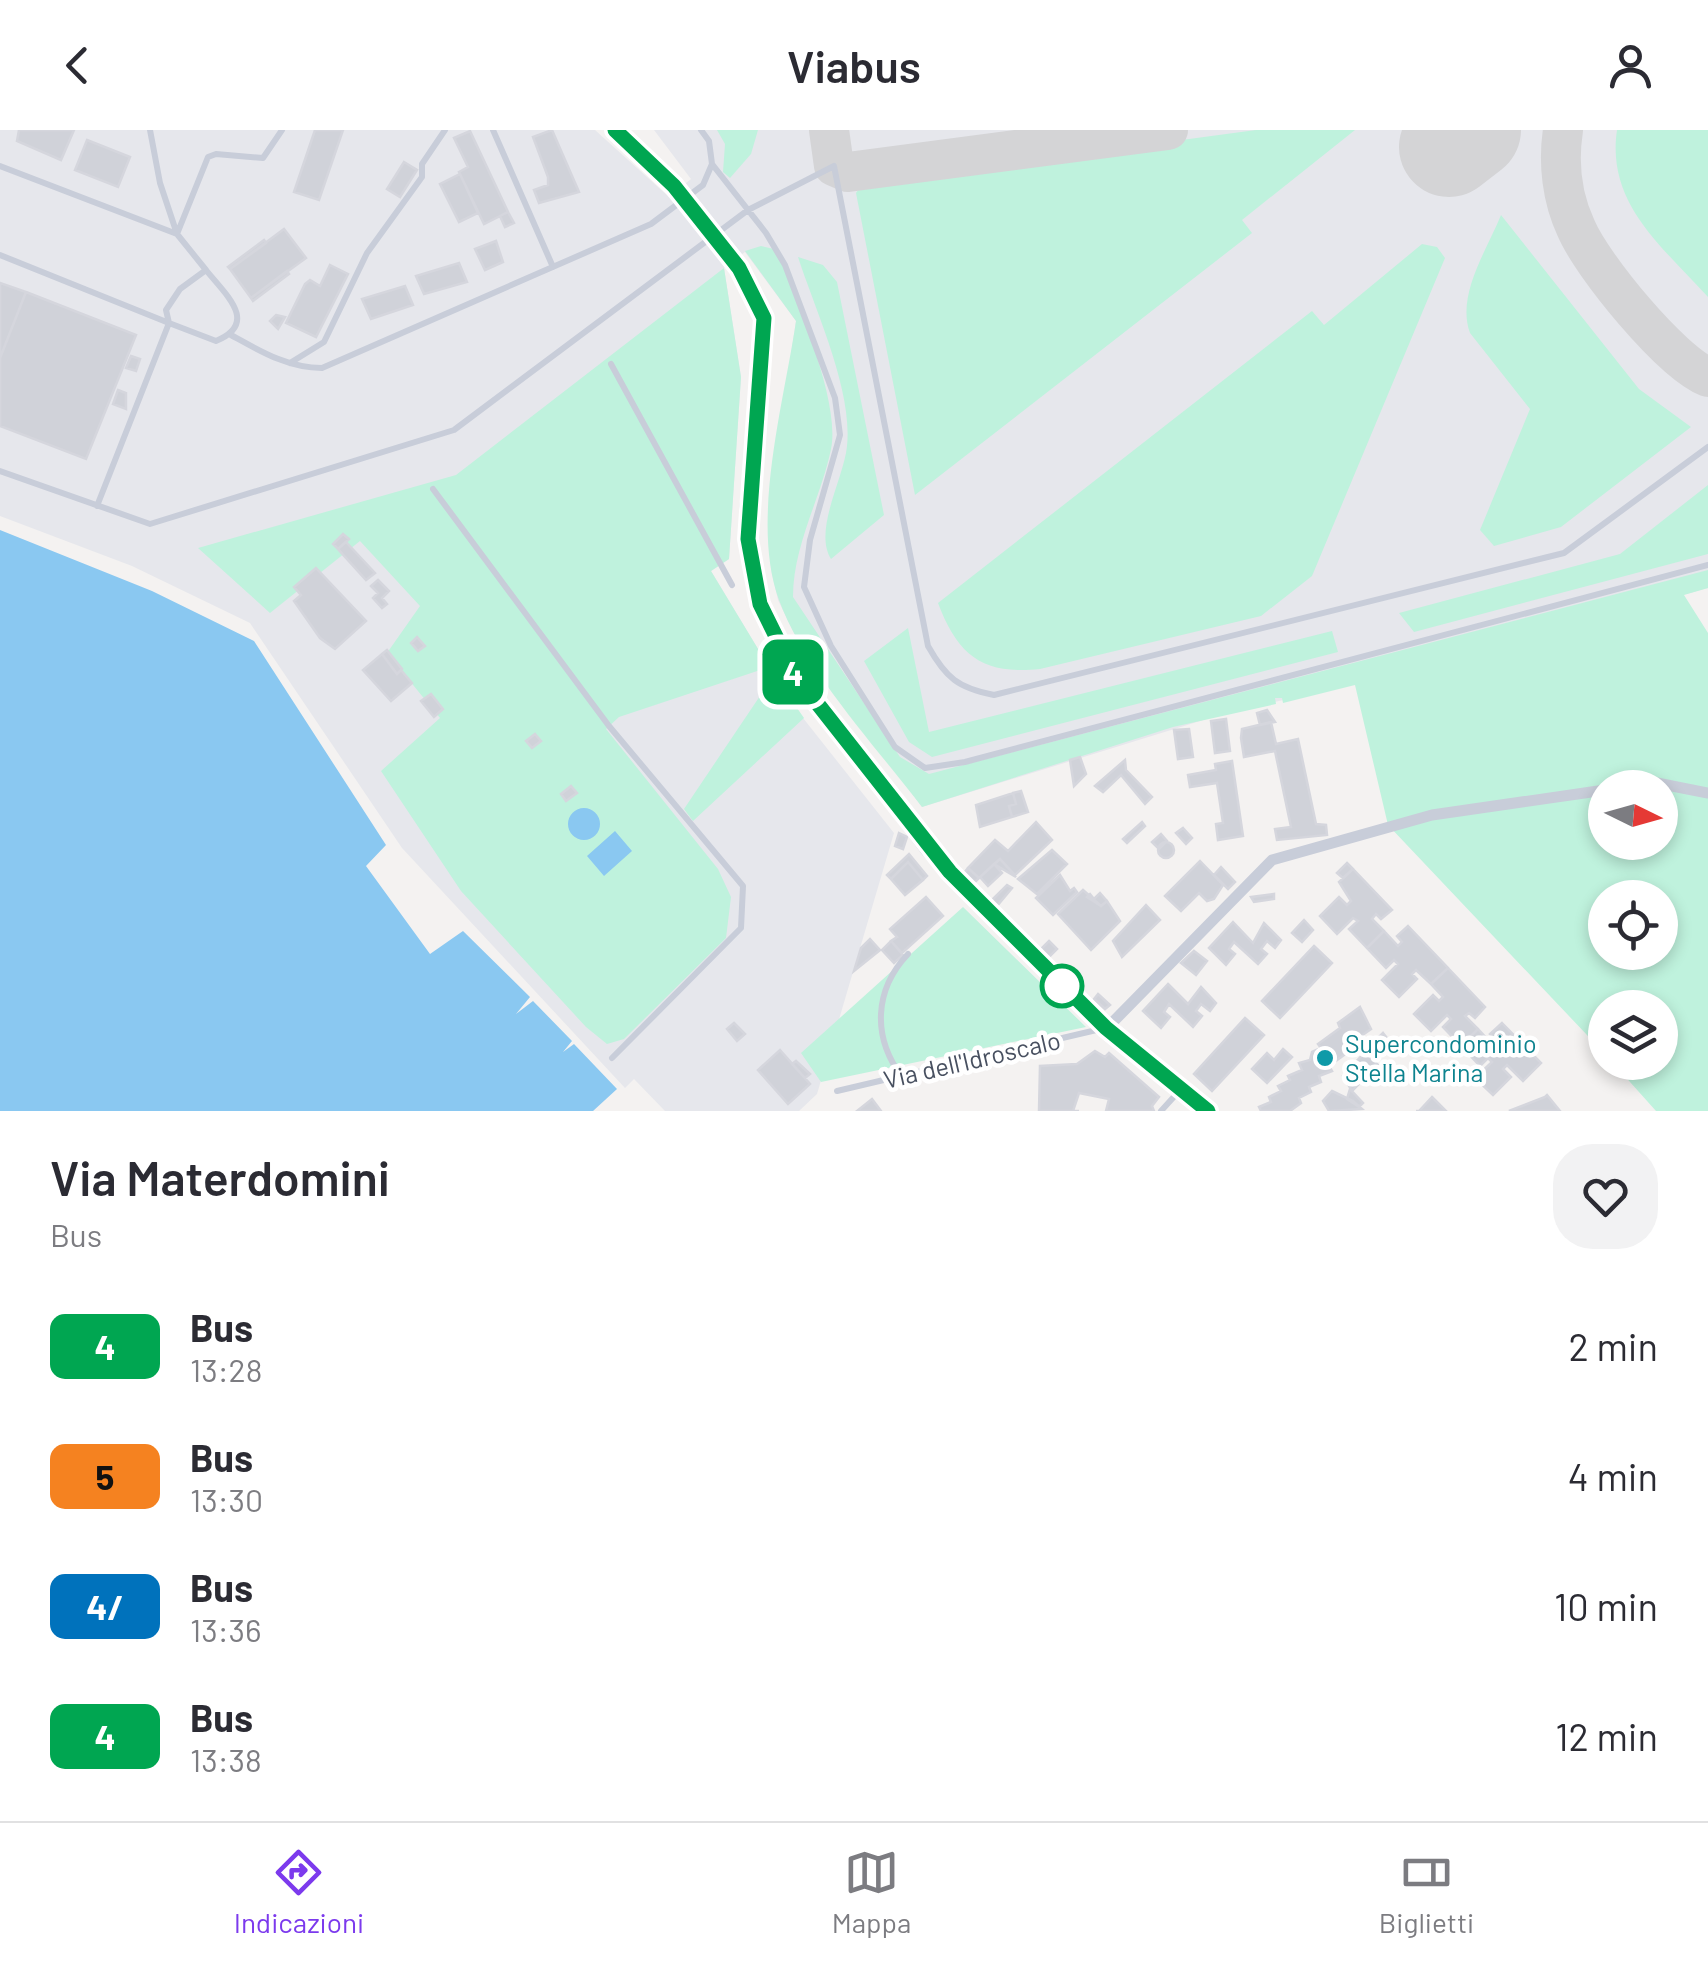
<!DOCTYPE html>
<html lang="it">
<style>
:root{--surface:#fff;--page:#f2f2f3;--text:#2b2b33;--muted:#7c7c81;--line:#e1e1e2;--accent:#7c3aed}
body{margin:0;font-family:Barlow,sans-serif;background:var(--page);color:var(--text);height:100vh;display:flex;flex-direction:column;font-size:38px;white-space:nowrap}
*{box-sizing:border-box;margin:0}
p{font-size:32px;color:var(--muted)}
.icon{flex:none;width:55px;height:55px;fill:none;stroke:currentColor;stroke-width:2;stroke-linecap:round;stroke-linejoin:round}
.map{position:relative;height:981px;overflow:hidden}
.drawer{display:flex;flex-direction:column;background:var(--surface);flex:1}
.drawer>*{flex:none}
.badge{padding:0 20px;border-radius:15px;font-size:35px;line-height:65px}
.needle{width:65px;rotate:95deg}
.buttons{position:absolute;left:1588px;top:640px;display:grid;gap:20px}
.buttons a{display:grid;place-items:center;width:90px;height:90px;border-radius:50%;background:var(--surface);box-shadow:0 5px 15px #0003;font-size:50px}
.map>.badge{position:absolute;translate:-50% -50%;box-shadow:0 0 0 5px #fff}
.round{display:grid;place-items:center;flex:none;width:105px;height:105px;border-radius:40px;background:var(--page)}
.summary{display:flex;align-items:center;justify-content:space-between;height:170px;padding:0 50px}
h1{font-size:48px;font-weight:600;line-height:75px}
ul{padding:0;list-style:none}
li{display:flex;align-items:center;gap:30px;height:130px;padding:0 50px}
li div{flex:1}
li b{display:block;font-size:38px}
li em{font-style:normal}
li .badge{min-width:110px;font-weight:700;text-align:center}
header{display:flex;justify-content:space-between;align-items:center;height:130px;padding:0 50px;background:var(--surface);font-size:45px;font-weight:600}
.menu{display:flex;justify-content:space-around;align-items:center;height:140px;border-top:2px solid var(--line);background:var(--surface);font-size:28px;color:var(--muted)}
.menu a{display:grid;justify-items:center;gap:5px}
.menu .active{color:var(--accent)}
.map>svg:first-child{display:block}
.airport{fill:#e6e7ec}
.green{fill:#bff2dd;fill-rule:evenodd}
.water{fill:#8ac8f1}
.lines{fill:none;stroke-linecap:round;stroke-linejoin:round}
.taxiway{stroke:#d4d4d6;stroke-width:40}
.runway{stroke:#d4d4d6;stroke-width:100}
.building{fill:#d0d2d9;stroke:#d5d6dd;stroke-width:2.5}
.tertiary-tunnel{stroke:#d2d2d4;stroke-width:15;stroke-dasharray:15 8;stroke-linecap:butt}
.service{stroke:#c8cdd9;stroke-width:6}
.minor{stroke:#c8cdd9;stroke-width:11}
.tertiary{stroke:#c8cdd9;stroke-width:15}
.line-casing{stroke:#fff;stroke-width:22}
.line{stroke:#00a651;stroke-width:15}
.stop-dot{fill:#fff;stroke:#00a651;stroke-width:5}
.culture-dot{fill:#0f9aa8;stroke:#fff;stroke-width:4}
.labels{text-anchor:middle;stroke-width:9;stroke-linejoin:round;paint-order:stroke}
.culture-label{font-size:25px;fill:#0d838f;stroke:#fff;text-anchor:start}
.street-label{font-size:25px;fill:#485060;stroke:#fff}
</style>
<header><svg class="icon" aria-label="back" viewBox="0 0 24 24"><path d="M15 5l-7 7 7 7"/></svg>Viabus<svg class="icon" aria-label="person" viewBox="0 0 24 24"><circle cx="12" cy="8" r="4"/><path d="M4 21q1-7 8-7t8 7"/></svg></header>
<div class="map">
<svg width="1708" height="981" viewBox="0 0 1708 981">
<rect width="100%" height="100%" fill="#f4f2f1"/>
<!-- airport -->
<path class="airport" d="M0 0H595L669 67 691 49 654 0H1708V458L1355 554 1226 583 922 677 800 515 778 470 771 439 769 372 796 191 745 122 724 138 741 247 729 429 711 441 788 569 894 703 817 964 799 981H665L634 949 625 958 402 718 250 493 132 436 0 386Z"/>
<!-- green -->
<path class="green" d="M717 0H758L751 24 730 48 723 42 725 14Z
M1256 0H1355L1242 90 1252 103 915 365 856 63 863 53Z
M1617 0H1708V167C1663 117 1606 74 1617 0Z
M1501 85 1639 259 1691 297 1561 397 1494 416 1480 400 1530 279 1470 203C1456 165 1487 120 1501 85Z
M1422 114 1437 117 1445 128 1312 446 1261 486 1040 539C983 545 958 526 938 473L1312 181 1324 195Z
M761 116 778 120C795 168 841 271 831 319 821 368 793 415 793 467L900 627 929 644 1708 440V458L1684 465 1708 503V981H1656L1613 933 1660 932V878H1605V924L1388 695 1355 555 1283 573 1282 568H1275L1276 574 1173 597 922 677C877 618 804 539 779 470 750 391 784 273 796 191L745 121ZM1605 658H1660V712H1605ZM1605 768H1660V822H1605Z
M798 127 823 135 837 152 884 385 831 429C813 400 844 348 847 316 853 260 815 180 798 127Z
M724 138 741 247 729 429 711 441 769 537 619 587 606 599 718 739 731 767 726 808 624 909 607 914 586 897 461 761 381 641 440 588 387 523 420 476 360 411 270 483 198 418 456 345Z
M1708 355V424L1414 502 1399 483 1620 424Z
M908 498 929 602 1332 501 1338 522 932 627 909 612 864 531Z
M774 545 804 588 693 691 684 679Z
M963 777 1086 897 821 952 801 923Z"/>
<!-- water -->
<path class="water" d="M0 400 152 461 254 511 386 715 366 736 430 824 463 801 530 867 516 884 533 871 572 911 563 922 574 914 617 959 593 981H0Z
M568 694a16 16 0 1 1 32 0a16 16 0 1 1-32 0Z
M615 701 632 721 604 746 587 726Z"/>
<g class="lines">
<!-- taxiway -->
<path class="taxiway" d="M829 0 834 36 848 42 1168 0
M1563 0C1558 33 1562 68 1576 98 1592 136 1671 232 1708 247"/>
<!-- runway -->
<path class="runway" d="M1449 17 1471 0"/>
</g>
<!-- building -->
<path class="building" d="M19 0H74L61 30 17 11Z
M315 0H343L319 70 294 62Z
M552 0 579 62 539 73 534 60 548 55V47L533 7Z
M470 1 508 82 484 94 459 42 468 37 454 8Z
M87 10 130 27 118 57 75 40Z
M404 32 417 40 400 67 387 59Z
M460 44 478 83 459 92 440 54Z
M508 82 514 93 505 97 500 86Z
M284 99 306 128 251 168 230 139Z
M264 110 266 113 230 139 228 137Z
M496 111 503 132 485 140 475 119Z
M459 133 467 152 424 164 416 146Z
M330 135 348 144 316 207 286 193 305 154 310 150 320 156Z
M287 141 289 144 253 171 251 168Z
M0 153 26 162 0 228Z
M405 156 413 175 371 189 362 169Z
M26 162 136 205 86 329 0 296V228Z
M276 185 285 187 278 199 270 191Z
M131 226 140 229 136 241 126 238Z
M118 260 126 263V279L113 274Z
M343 404 349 409 338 419 333 414Z
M346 412 375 443 366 450 338 419Z
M316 438 366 491 335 519 320 508 294 471 301 465 294 457Z
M378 450 389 461 382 468 387 474 382 478 373 468 378 463 371 456Z
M417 507 425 516 418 521 411 513Z
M387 520 402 539 397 544 382 524Z
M382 524 397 544 401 540 412 553 391 571 363 540Z
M431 564 443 579 434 587 421 571Z
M1267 580 1275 592 1260 595 1257 583Z
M1226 589 1230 621 1215 623 1211 591Z
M1271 592 1276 614 1298 609 1316 694 1326 695 1327 705 1277 710 1275 699 1291 697 1275 621 1244 627 1241 608 1242 599Z
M1189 599 1193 627 1178 629 1174 600Z
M535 604 541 611 532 618 526 611Z
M1080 627 1086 644 1074 656 1070 630Z
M1125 630 1126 640 1152 667 1145 674 1121 645 1103 662 1095 656Z
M1232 631 1243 706 1218 710 1216 694 1223 693 1217 653 1190 657 1188 645 1216 640 1215 634Z
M571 656 577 663 566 671 561 664Z
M1021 661 1028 682 1012 687 1009 676 1016 674 1013 663Z
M1013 663 1016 674 1009 676 1012 687 980 697 976 675Z
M1036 692 1052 710 1015 745 1000 729 979 748 968 738 995 710 1008 721Z
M1142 692 1145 696 1127 713 1123 709Z
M1183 698 1192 708 1186 714 1176 703Z
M899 703 907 707 903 719 895 716Z
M1161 704 1167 711 1159 719 1152 712Z
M1158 720a8 8 0 1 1 16 0a8 8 0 1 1-16 0Z
M1052 720 1067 734 1037 764 1018 749Z
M909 724 927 746 923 750 908 732 891 749 887 745Z
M1000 729 1016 747 994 734Z
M1200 731 1223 755 1214 769 1207 771 1199 763 1181 781 1165 766Z
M908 732 923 750 905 765 891 749Z
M1347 733 1353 739 1343 748 1337 743Z
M994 734 1002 743 988 756 980 747Z
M1221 737 1235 752 1228 759 1214 745Z
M968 738 979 748 974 753 964 743Z
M1353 739 1392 780 1381 789 1376 784 1372 789 1384 801 1367 818 1349 799 1358 791 1353 788 1337 804 1320 786 1339 767 1347 775 1351 771 1339 752Z
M1060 745 1070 761 1074 758 1077 762 1053 785 1036 768Z
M1007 755 1012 758 997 776 991 771Z
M1083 760 1101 776 1107 771 1120 791 1091 820 1058 784Z
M1100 763 1107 771 1101 776 1087 767 1090 764 1094 769Z
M1274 764V769L1254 772 1251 767Z
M926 767 943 786 902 823 891 811 897 807 890 799Z
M1146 775 1160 790 1122 827 1113 811Z
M1304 790 1313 800 1302 812 1292 803Z
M1233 792 1253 813 1264 793 1281 810 1275 818 1267 811 1261 819 1267 824 1258 834 1234 812 1229 819 1235 824 1226 835 1209 818Z
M1408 796 1448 838 1431 854 1416 840 1412 844 1417 849 1399 867 1382 850 1398 834 1394 830 1386 838 1367 818 1384 801 1398 816 1402 812 1397 806Z
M870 809 880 820 854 841 861 818Z
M891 811 903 825 894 833 882 820Z
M1049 811 1057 819 1048 828 1040 820Z
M1314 816 1332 833 1280 888 1262 871Z
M1194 821 1207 831 1196 845 1181 833Z
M1448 838 1485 877 1475 888 1469 883 1465 886 1478 899 1461 916 1443 897 1451 889 1447 885 1431 901 1414 884 1433 865 1439 871 1443 867 1431 854Z
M1168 854 1188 874 1201 857 1216 873 1210 881 1201 874 1196 881 1202 886 1193 897 1169 874 1164 882 1170 887 1161 898 1143 881Z
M1098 864 1110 875 1105 879 1094 869Z
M1360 877 1371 899 1348 915 1351 920 1329 936 1332 941 1319 946 1321 952 1309 957 1311 962 1299 968 1301 973 1290 981H1261L1259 977 1271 972 1269 967 1281 961 1278 956 1290 950 1288 946 1302 940 1299 933 1310 930 1312 922 1321 918 1318 914 1340 898 1338 893Z
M1245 888 1264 905 1212 961 1194 944Z
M734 893 745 904 737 911 727 899Z
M1502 893 1541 933 1523 951 1507 935 1503 939 1511 947 1493 965 1475 948 1492 932 1488 928 1480 936 1461 916 1478 899 1492 914 1496 910 1490 904Z
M1383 903 1394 917 1388 923 1376 910Z
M1283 919 1292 927 1267 953 1252 939 1267 923 1274 930Z
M780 920 810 954 788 974 758 940Z
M1095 921 1105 927 1109 923 1159 967 1152 976 1154 981H1106L1109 969 1079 963 1073 981H1079H1039L1040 936 1077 934Z
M1365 922 1378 935 1352 961 1343 946Z
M796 931 810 944 805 948 792 934Z
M1350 959 1363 973 1359 977 1347 969Z
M1332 961 1353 971 1362 979 1329 981 1323 971Z
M1547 965 1560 981H1509L1545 967Z
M1432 967 1446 981H1416H1419Z
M872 969 881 981H857Z"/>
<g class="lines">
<!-- tertiary-tunnel -->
<path class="tertiary-tunnel" d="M674 56 739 138"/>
<!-- service -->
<path class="service" d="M150 0 160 53 177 104
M493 0 553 137
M712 34 766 103 785 135 835 268 840 305 810 410 804 457 831 516 895 617 925 638 965 632 1708 435
M0 36 177 104 206 140
M177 104 208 27 216 24 263 28 282 0
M0 125 169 193 97 376
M206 140C225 164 260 193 216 211L169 193 166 180 180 159Z
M231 205C260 221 288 238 322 238L651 94 703 55 712 34 709 11 701 0
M290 233 324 212 367 123 422 47V34L445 0
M611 234 732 455
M0 341 150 394 454 300 748 80 834 36 928 516C946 548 958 558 994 565L1564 423 1708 317
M433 359 609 596 743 756 741 798 612 928
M902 947C872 907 874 860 908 824
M837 961 1105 898
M1161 981 1181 959"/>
<!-- minor -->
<path class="minor" d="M1622 658 1657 653 1708 663
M1107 898 1272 730 1432 685 1605 660"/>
<!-- tertiary -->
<path class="tertiary" d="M615 0 674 56
M739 138 757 169 765 207 747 377 752 441 768 497 795 545 928 720 1107 898 1208 981"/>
</g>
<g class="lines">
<!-- line casing -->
<g class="line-casing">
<path id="line" d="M615 0 674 56 739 138 764 188 748 409 760 474 795 545 950 742 1106 898 1208 981"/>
</g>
<!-- line -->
<use href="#line" class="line"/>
</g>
<!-- markers -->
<circle class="stop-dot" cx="1062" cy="856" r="20"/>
<circle class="culture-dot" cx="1325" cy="928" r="10"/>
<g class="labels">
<!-- culture labels -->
<g class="culture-label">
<text x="1345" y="923">Supercondominio<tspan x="1345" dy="29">Stella Marina</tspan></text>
</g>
<!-- street labels -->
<g class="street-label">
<text transform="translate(972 930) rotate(-13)" y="9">Via dell'Idroscalo</text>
</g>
</g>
</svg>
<div class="buttons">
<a><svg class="needle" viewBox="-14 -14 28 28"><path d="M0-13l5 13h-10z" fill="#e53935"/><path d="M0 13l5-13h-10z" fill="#7c7c81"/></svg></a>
<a><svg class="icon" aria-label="locate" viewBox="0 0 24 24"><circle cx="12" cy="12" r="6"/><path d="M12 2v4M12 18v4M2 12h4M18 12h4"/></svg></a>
<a><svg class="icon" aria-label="layers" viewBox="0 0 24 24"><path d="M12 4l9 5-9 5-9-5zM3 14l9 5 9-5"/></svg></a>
</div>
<b class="badge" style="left:793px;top:542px;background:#00a651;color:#fff">4</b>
</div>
<section class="drawer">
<div class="summary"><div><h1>Via Materdomini</h1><p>Bus</p></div><a class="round"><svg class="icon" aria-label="heart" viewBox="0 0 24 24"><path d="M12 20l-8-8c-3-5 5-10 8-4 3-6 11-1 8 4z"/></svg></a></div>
<ul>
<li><span class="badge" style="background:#00a651;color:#fff">4</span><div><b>Bus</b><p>13:28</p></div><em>2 min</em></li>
<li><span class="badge" style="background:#f58220;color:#111">5</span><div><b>Bus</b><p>13:30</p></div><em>4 min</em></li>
<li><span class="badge" style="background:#0072bc;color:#fff">4/</span><div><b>Bus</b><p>13:36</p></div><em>10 min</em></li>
<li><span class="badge" style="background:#00a651;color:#fff">4</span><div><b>Bus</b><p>13:38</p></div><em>12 min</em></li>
</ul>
</section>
<nav class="menu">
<a class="active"><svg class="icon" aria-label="directions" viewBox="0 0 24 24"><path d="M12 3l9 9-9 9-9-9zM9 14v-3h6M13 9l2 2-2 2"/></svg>Indicazioni</a>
<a><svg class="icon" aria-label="map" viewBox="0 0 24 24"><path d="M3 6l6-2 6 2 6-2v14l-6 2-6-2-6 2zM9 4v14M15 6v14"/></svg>Mappa</a>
<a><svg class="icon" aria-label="tickets" viewBox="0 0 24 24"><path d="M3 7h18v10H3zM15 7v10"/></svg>Biglietti</a>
</nav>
